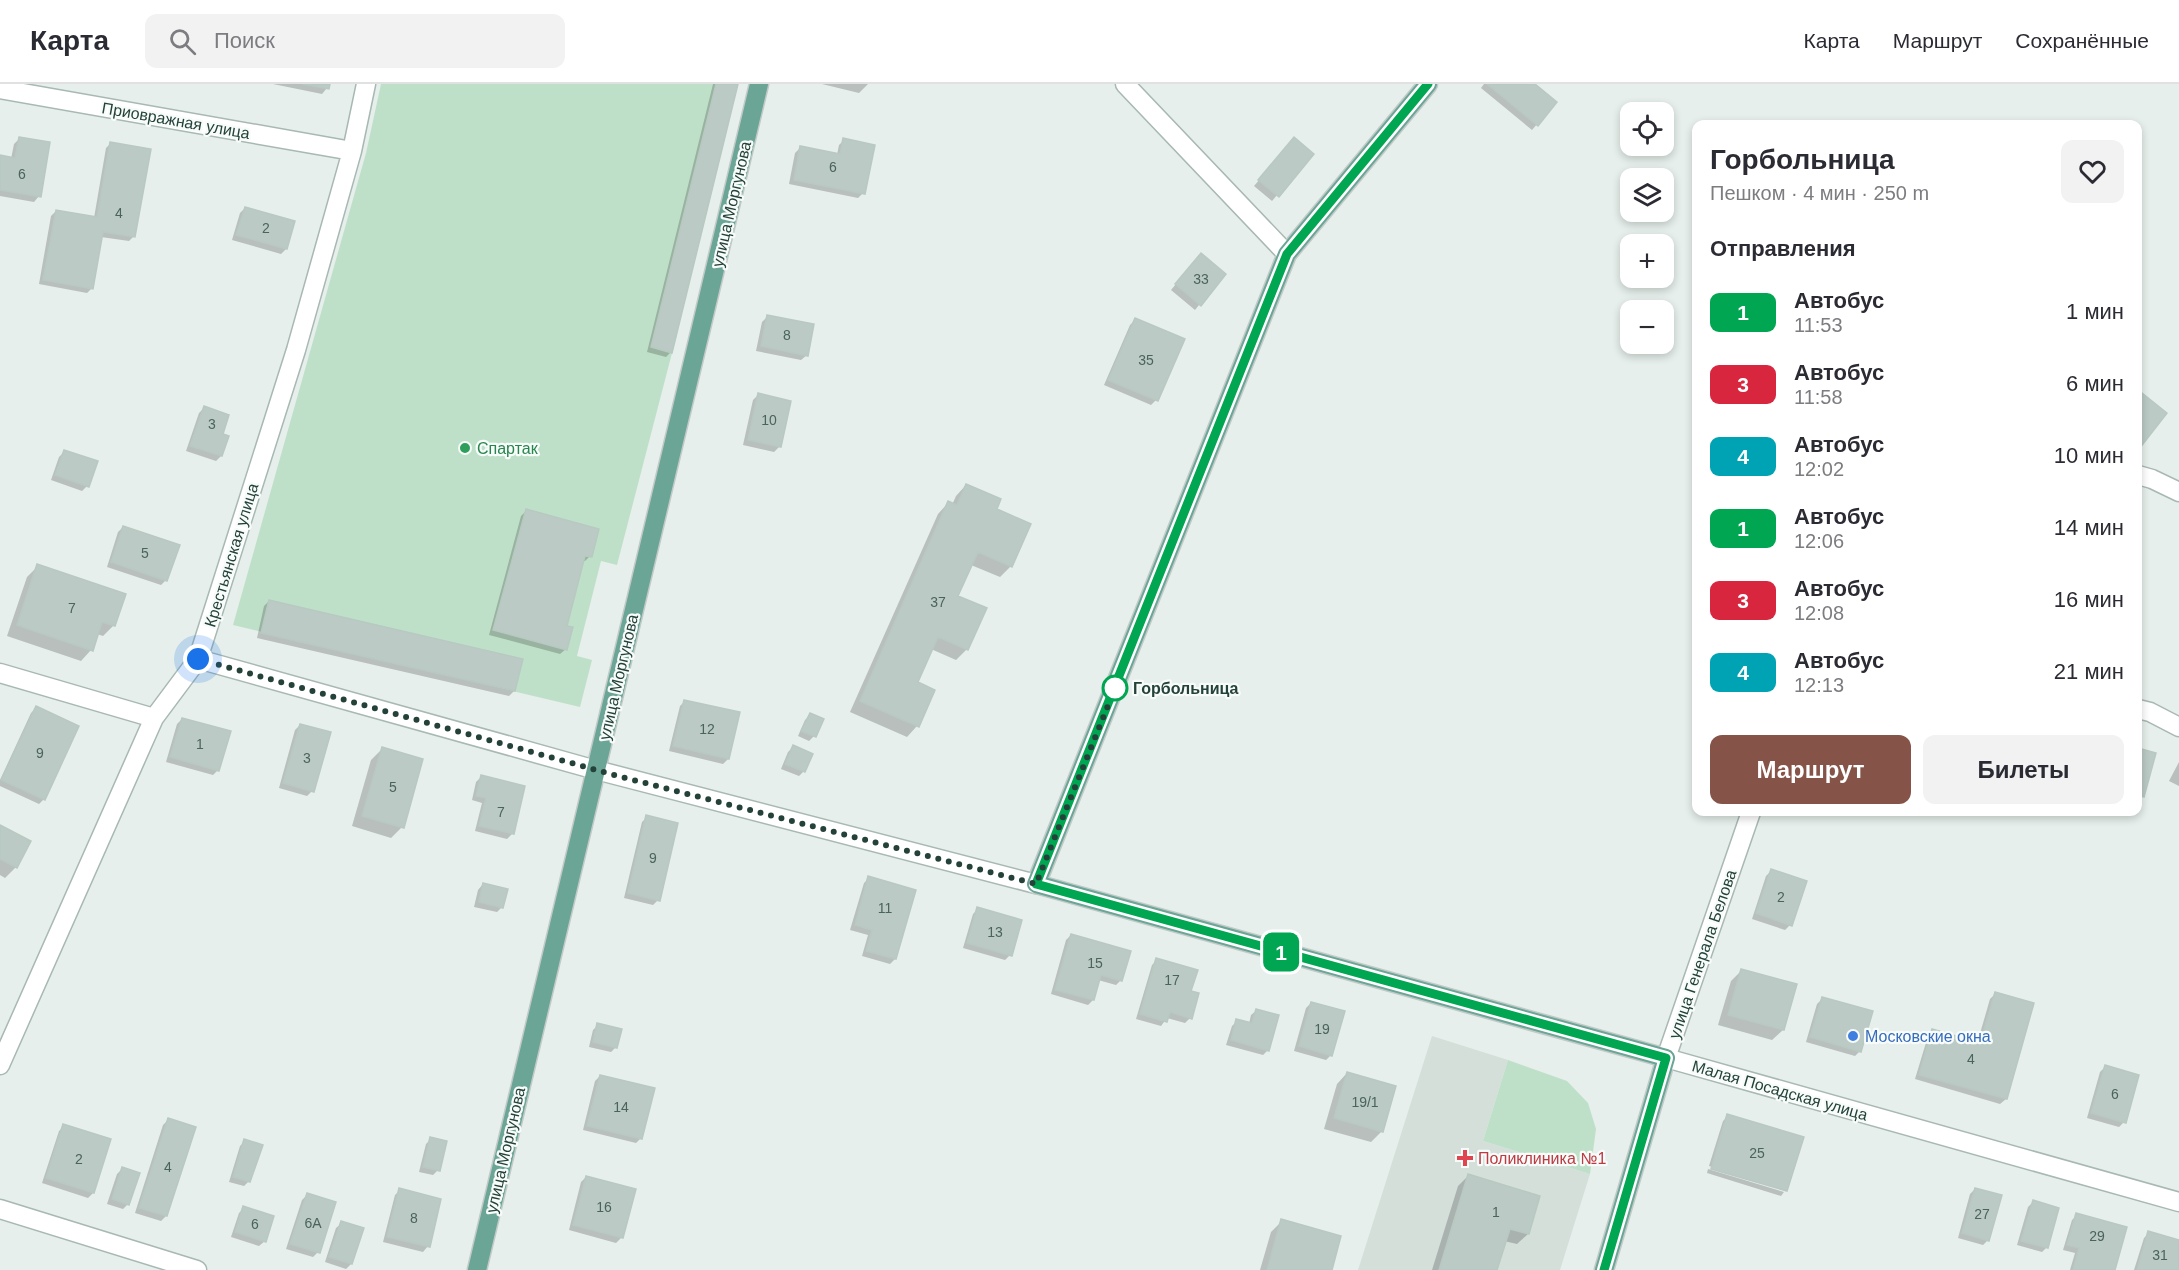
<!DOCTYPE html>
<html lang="ru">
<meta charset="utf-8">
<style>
:root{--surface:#fff;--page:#f2f2f3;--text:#2b2b33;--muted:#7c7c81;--line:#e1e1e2;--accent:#855347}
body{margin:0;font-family:Arial,sans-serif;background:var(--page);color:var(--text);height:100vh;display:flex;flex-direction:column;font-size:22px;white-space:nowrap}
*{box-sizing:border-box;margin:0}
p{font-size:20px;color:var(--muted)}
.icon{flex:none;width:33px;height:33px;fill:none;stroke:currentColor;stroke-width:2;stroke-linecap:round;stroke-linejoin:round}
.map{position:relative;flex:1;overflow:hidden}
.details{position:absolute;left:1692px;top:36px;width:450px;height:696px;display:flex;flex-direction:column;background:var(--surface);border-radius:12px;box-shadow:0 3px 9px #0003}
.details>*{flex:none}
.badge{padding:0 12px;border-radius:9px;font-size:21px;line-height:39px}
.buttons{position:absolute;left:1620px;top:18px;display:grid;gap:12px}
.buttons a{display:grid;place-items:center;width:54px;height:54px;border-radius:12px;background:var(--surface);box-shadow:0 3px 9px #0003;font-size:30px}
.you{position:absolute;width:30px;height:30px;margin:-15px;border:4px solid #fff;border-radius:50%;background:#1a73e8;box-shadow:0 0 0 9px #1a73e833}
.map>.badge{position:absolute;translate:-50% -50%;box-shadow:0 0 0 3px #fff}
h2{padding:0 18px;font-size:22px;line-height:54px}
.round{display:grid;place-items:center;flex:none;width:63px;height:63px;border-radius:12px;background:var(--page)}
.head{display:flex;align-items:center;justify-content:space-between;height:102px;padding:0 18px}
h1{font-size:28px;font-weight:700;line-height:45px}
.primary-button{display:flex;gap:12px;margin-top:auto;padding:12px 18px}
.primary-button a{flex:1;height:69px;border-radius:12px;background:var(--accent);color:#fff;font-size:24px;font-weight:700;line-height:69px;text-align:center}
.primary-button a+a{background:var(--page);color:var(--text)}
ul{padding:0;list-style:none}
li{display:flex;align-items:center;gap:18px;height:72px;padding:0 18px}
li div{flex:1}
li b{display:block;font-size:22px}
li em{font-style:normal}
li .badge{min-width:66px;font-weight:700;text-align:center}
header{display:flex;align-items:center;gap:36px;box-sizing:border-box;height:84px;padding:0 30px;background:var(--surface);border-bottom:2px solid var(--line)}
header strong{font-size:28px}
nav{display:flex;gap:33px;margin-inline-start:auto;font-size:21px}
.search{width:420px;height:54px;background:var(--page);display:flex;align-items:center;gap:15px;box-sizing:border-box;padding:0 21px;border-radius:12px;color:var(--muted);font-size:22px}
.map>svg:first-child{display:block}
.built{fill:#d4dfda}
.green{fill:#bfe0c8}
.shadow{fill:#0003}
.building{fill:#bbcac4;stroke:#b8c9c2;stroke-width:1.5}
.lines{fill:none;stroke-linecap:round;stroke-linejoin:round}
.minor-casing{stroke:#a8b8b2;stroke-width:21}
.major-casing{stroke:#c2cac8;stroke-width:21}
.minor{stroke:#fff;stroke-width:18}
.major{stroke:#6aa596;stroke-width:18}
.line-casing{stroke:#fff;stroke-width:14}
.line{stroke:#00a651;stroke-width:9}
.walk{stroke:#24423a;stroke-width:6;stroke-dasharray:0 10.8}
.leisure-dot{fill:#2e9e5b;stroke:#f7fbf9;stroke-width:2}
.stop-dot{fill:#fff;stroke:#00a651;stroke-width:3}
.shop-dot{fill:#3f7fe0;stroke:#f7fbf9;stroke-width:2}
.health-dot{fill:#e0444e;stroke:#f7fbf9;stroke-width:2}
.labels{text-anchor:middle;stroke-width:4.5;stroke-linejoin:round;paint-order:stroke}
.number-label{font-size:14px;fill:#4a645c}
.street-label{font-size:16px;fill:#24423a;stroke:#f7fbf9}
.leisure-label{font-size:16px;fill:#27864d;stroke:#f7fbf9;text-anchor:start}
.stop-label{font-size:16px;font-weight:bold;fill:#24423a;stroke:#f7fbf9;text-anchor:start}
.shop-label{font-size:16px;fill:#366cbe;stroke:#f7fbf9;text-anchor:start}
.health-label{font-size:16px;fill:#be3a42;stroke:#f7fbf9;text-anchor:start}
</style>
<header>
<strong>Карта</strong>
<div class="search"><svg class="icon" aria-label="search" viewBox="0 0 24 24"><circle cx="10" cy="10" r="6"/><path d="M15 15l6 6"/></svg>Поиск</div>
<nav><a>Карта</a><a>Маршрут</a><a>Сохранённые</a></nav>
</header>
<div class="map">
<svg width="2179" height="1186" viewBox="0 0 2179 1186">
<rect width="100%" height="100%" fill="#e6efeb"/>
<!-- built -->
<path class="built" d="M1432 952 1508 976 1483 1057 1590 1090 1560 1186H1358Z"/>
<!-- green -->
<path class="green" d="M381 0H738L672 269 617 481 601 477 577 572 592 576 580 623 233 541 366 69Z
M1508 976 1567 997 1588 1019 1596 1045 1590 1090 1483 1057Z"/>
<!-- shadow -->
<path class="shadow" d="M273 0H328L327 4 322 10Z
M713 0H736L671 268 666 273 647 268Z
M822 0H868L859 9Z
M1484 0H1532L1555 19 1532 46 1481 4Z
M19 55 39 112 34 118 0 112V73L11 75 14 60Z
M844 56 863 109 858 114 789 100 795 69 800 64 837 71 839 61Z
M111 59 134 152 129 157 101 153 92 204 87 209 39 200 51 132 56 127 94 134 106 64Z
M1290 60 1312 70 1272 117 1254 102Z
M245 124 286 165 281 170 232 156 240 129Z
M1196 176 1199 221 1195 226 1171 206Z
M768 232 807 271 801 276 756 267 762 238Z
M1135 236 1156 316 1151 321 1104 301 1130 241Z
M758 311 779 363 774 368 743 361 753 316Z
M2142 311 2165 329 2138 364V315Z
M204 324 221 351 227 353 221 372 216 377 186 367 199 329Z
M64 368 87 402 82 407 51 396 59 373Z
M966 401 995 426 1011 482 1000 493 971 481 956 513 967 565 956 576 931 565 916 599 917 642 907 653 850 628 938 430 948 419 952 421 956 412Z
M526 427 590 472 585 477H582L565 543 566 565 560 570 489 551 521 432Z
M123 443 166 496 161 501 107 483 118 448Z
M38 482 114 541 103 552 97 550 91 566 81 577 7 552 27 493Z
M269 517 514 607 509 612 257 554 264 522Z
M685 617 728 675 723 680 669 667 680 622Z
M36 624 44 715 39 720 0 702V696L31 629Z
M810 631 822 636 814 652 809 657 798 652 805 636Z
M182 635 218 686 213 691 166 678 177 640Z
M300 641 312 707 307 712 279 704 295 646Z
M793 663 804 687 799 692 781 685 788 668Z
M382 665 402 743 391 754 352 742 371 676Z
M2138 665 2154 670 2143 712 2138 717Z
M2179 678V702L2169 697Z
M481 693 523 703 512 750 507 755 475 747 482 719 472 716 476 698Z
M647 733 658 816 653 821 624 814 642 738Z
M0 743 16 783 5 794 0 791Z
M1771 787 1790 841 1785 846 1752 835 1766 792Z
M869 794 895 875 890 880 862 872 868 851 850 846 864 799Z
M483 800 502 823 497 828 474 823 478 806Z
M978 825 1010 871 1005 876 963 864 973 830Z
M1071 851 1121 896 1116 901 1098 896 1093 916 1088 921 1051 910 1066 856Z
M1157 876 1189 908 1190 934 1185 939 1167 934 1161 942 1136 935 1152 881Z
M1742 886 1783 946 1772 956 1718 941 1731 897Z
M1995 910 2032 920 2006 1015 2000 1020 1915 995 1928 952 1933 947 1977 960 1990 915Z
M1822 915 1860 967 1855 972 1806 958 1817 920Z
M1311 919 1331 971 1326 976 1294 967 1306 924Z
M1257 926 1268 966 1263 971 1226 961 1232 942 1237 937 1249 940 1251 931Z
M598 941 616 963 611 968 589 963 593 946Z
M2105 983 2124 1038 2119 1043 2087 1034 2100 988Z
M1347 989 1382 1047 1371 1058 1324 1045 1337 1000Z
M600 992 641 1054 636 1059 583 1046 595 997Z
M1728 1032 1802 1054 1785 1108V1105L1709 1082 1723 1037Z
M168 1036 166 1132 161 1137 135 1129 163 1041Z
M64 1042 93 1109 88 1114 42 1099 59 1047Z
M431 1055 438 1086 433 1091 419 1088 426 1060Z
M245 1057 249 1097 244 1102 229 1098 240 1062Z
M122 1085 128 1120 123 1125 107 1120 117 1090Z
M1708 1085 1784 1108 1781 1112 1707 1089Z
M1468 1092 1528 1150 1517 1160 1504 1157 1496 1186H1432L1458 1102Z
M586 1093 634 1106 621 1154 616 1159 569 1146 581 1098Z
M1975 1105 1988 1156 1983 1161 1958 1154 1970 1110Z
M400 1106 428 1162 423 1168 383 1158 395 1111Z
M307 1111 318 1168 313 1173 286 1165 302 1116Z
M2033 1118 2047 1163 2042 1168 2017 1161 2028 1123Z
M244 1124 265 1157 259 1162 231 1153 239 1129Z
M2077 1131 2114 1186H2070L2075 1169 2063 1166 2072 1136Z
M1282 1137 1330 1186H1260L1271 1148Z
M342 1139 351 1180 346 1185 325 1178 336 1144Z
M2149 1149 2179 1157V1186H2134L2144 1154Z"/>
<!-- building -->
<path class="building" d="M302 0H330L329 5Z
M716 0H738L672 269 651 263Z
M1487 0H1535L1557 18 1538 42Z
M19 53 50 58 41 113 0 106V71L15 74Z
M1294 53 1314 70 1279 113 1258 96Z
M843 54 875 61 865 110 794 96 800 62 840 70Z
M110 58 151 65 135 153 103 148 93 205 43 196 56 126 97 133Z
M245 123 295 137 287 165 236 151Z
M1201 169 1226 190 1201 222 1175 200Z
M767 231 814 240 808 272 761 262Z
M1135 234 1185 255 1158 317 1108 296Z
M758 309 791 317 781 363 748 356Z
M2142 309 2167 329 2139 365 2138 314Z
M204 322 229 331 223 350 229 352 222 372 190 362Z
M64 366 98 377 89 403 55 391Z
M966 400 1001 415 997 425 1031 440 1012 483 978 468 958 512 987 524 968 566 938 553 918 598 935 606 919 643 860 617 948 417 957 421Z
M526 425 599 445 592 473 585 472 567 542 573 543 567 566 493 546Z
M123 442 180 461 167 497 111 478Z
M37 480 126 510 115 542 102 538 93 567 17 541Z
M269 516 523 575 515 607 261 549Z
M684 616 740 628 729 675 673 662Z
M36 622 79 642 45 716 1 696Z
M810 629 824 635 816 653 801 647Z
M182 634 231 647 219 687 170 673Z
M300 640 331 648 314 708 283 699Z
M793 661 813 670 805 688 785 680Z
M382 663 423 675 404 744 362 732Z
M2138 664 2156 669 2144 713 2138 711Z
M481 691 525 702 514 750 479 742 486 714 476 712Z
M646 731 678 739 660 817 628 809Z
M0 741 31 757 17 784 0 775Z
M1771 785 1807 797 1792 842 1756 829Z
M868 792 916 806 896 875 866 867 872 846 855 841Z
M483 799 508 805 503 824 479 818Z
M977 823 1022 836 1012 872 967 859Z
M1071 850 1131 867 1122 897 1101 891 1094 916 1055 906Z
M1156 874 1198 886 1191 907 1199 909 1192 935 1170 928 1167 938 1140 930Z
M1741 885 1797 900 1784 946 1728 931Z
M1995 908 2034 919 2007 1015 1919 991 1932 945 1980 959Z
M1822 913 1873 927 1861 968 1810 953Z
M1311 918 1345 927 1332 972 1299 962Z
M1256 925 1279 931 1269 967 1231 956 1236 935 1252 939Z
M597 939 622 945 617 964 593 958Z
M2105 981 2139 991 2126 1039 2091 1029Z
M1347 988 1396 1002 1383 1048 1334 1034Z
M600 991 655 1004 642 1055 587 1042Z
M1727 1030 1804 1053 1787 1107 1711 1085Z
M168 1034 196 1043 167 1132 139 1124Z
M63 1040 111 1055 94 1109 46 1094Z
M430 1053 447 1057 440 1087 423 1083Z
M244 1055 263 1061 250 1098 233 1093Z
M122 1083 140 1089 129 1121 112 1115Z
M1468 1090 1540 1112 1529 1150 1510 1145 1497 1186H1439Z
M586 1092 636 1105 623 1154 573 1141Z
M399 1104 441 1115 430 1163 387 1153Z
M1975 1104 2002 1111 1989 1157 1962 1149Z
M307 1109 336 1118 320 1169 290 1160Z
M2033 1116 2059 1124 2048 1164 2021 1157Z
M243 1122 274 1132 266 1158 235 1148Z
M2076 1129 2127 1143 2115 1186H2073L2079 1164 2067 1161Z
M1281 1135 1341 1152 1332 1186H1267Z
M341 1137 364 1144 352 1180 329 1173Z
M2148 1147 2179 1156V1186H2137Z"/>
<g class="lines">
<!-- minor casing -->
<g class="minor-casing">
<path id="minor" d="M1125 0 1287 170
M0 5 352 67
M2138 391 2152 395 2179 408
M198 575 596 686 1036 800
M0 589 154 634
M2138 625 2150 628 2179 643
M1751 728 1666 974 2179 1118
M0 981 154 634 198 575 296 266 352 67 366 0
M0 1125 197 1186"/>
</g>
<!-- major casing -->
<g class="major-casing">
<path id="major" d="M1428 0 1287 170 1036 800 1666 974 1604 1186
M477 1186 759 0"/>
</g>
<!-- minor -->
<use href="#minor" class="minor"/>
<!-- major -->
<use href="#major" class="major"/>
</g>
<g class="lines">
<!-- line casing -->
<g class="line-casing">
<path id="line" d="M1428 0 1287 170 1036 800 1666 974 1604 1186"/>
</g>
<!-- line -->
<use href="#line" class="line"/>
<!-- walk -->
<path class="walk" d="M198 575 618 692 1036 800 1115 604"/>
</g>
<!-- markers -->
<circle class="leisure-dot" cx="465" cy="364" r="6"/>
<circle class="stop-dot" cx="1115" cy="604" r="12"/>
<circle class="shop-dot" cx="1853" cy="952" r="6"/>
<path class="health-dot" d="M1462 1065h6v6h6v6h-6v6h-6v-6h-6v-6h6z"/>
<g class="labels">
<!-- number labels -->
<g class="number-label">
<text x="833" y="88">6</text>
<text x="22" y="95">6</text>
<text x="119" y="134">4</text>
<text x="266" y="149">2</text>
<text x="1201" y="200">33</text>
<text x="787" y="256">8</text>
<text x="1146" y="281">35</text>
<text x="769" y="341">10</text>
<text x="212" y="345">3</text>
<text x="145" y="474">5</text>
<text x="938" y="523">37</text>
<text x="72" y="529">7</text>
<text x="707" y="650">12</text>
<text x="200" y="665">1</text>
<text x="40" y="674">9</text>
<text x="307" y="679">3</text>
<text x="393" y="708">5</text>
<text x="501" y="733">7</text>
<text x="653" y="779">9</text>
<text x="1781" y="818">2</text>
<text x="885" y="829">11</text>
<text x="995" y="853">13</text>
<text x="1095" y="884">15</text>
<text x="1172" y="901">17</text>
<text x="1322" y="950">19</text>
<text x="1971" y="980">4</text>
<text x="2115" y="1015">6</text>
<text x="1365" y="1023">19/1</text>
<text x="621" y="1028">14</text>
<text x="1757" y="1074">25</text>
<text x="79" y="1080">2</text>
<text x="168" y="1088">4</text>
<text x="604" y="1128">16</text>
<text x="1496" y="1133">1</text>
<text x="1982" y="1135">27</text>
<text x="414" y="1139">8</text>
<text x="313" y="1144">6А</text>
<text x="255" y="1145">6</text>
<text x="2097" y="1157">29</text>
<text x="2160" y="1176">31</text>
</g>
<!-- street labels -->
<g class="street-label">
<text transform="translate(176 36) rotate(10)" y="6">Приовражная улица</text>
<text transform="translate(731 120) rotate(-77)" y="6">улица Моргунова</text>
<text transform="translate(231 471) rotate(-73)" y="6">Крестьянская улица</text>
<text transform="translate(618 593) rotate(-77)" y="6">улица Моргунова</text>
<text transform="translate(1702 870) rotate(-71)" y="6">улица Генерала Белова</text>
<text transform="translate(1780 1006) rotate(16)" y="6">Малая Посадская улица</text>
<text transform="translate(505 1066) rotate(-77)" y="6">улица Моргунова</text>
</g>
<!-- leisure labels -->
<g class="leisure-label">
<text x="477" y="370">Спартак</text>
</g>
<!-- stop labels -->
<g class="stop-label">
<text x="1133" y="610">Горбольница</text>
</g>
<!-- shop labels -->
<g class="shop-label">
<text x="1865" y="958">Московские окна</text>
</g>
<!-- health labels -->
<g class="health-label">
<text x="1478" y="1080">Поликлиника №1</text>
</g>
</g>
</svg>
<div class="buttons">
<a><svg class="icon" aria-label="locate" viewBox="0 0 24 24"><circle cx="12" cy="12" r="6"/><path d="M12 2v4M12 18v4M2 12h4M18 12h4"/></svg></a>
<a><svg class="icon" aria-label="layers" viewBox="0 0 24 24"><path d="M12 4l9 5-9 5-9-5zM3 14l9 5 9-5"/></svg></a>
<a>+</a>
<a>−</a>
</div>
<div class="you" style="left:198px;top:575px"></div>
<b class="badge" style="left:1281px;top:868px;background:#00a651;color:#fff">1</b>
<section class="details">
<div class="head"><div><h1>Горбольница</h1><p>Пешком · 4 мин · 250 m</p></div><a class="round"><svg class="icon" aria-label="heart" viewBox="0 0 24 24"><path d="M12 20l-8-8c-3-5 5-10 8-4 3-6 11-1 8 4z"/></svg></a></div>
<h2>Отправления</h2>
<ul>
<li><span class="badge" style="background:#00a651;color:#fff">1</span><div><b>Автобус</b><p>11:53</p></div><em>1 мин</em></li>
<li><span class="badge" style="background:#d7263d;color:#fff">3</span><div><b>Автобус</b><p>11:58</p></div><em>6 мин</em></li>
<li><span class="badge" style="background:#00a3b4;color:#fff">4</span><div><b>Автобус</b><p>12:02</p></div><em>10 мин</em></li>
<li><span class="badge" style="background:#00a651;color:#fff">1</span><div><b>Автобус</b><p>12:06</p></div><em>14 мин</em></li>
<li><span class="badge" style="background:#d7263d;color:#fff">3</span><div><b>Автобус</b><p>12:08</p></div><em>16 мин</em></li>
<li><span class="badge" style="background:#00a3b4;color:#fff">4</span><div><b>Автобус</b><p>12:13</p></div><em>21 мин</em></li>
</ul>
<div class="primary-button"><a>Маршрут</a><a>Билеты</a></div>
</section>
</div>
